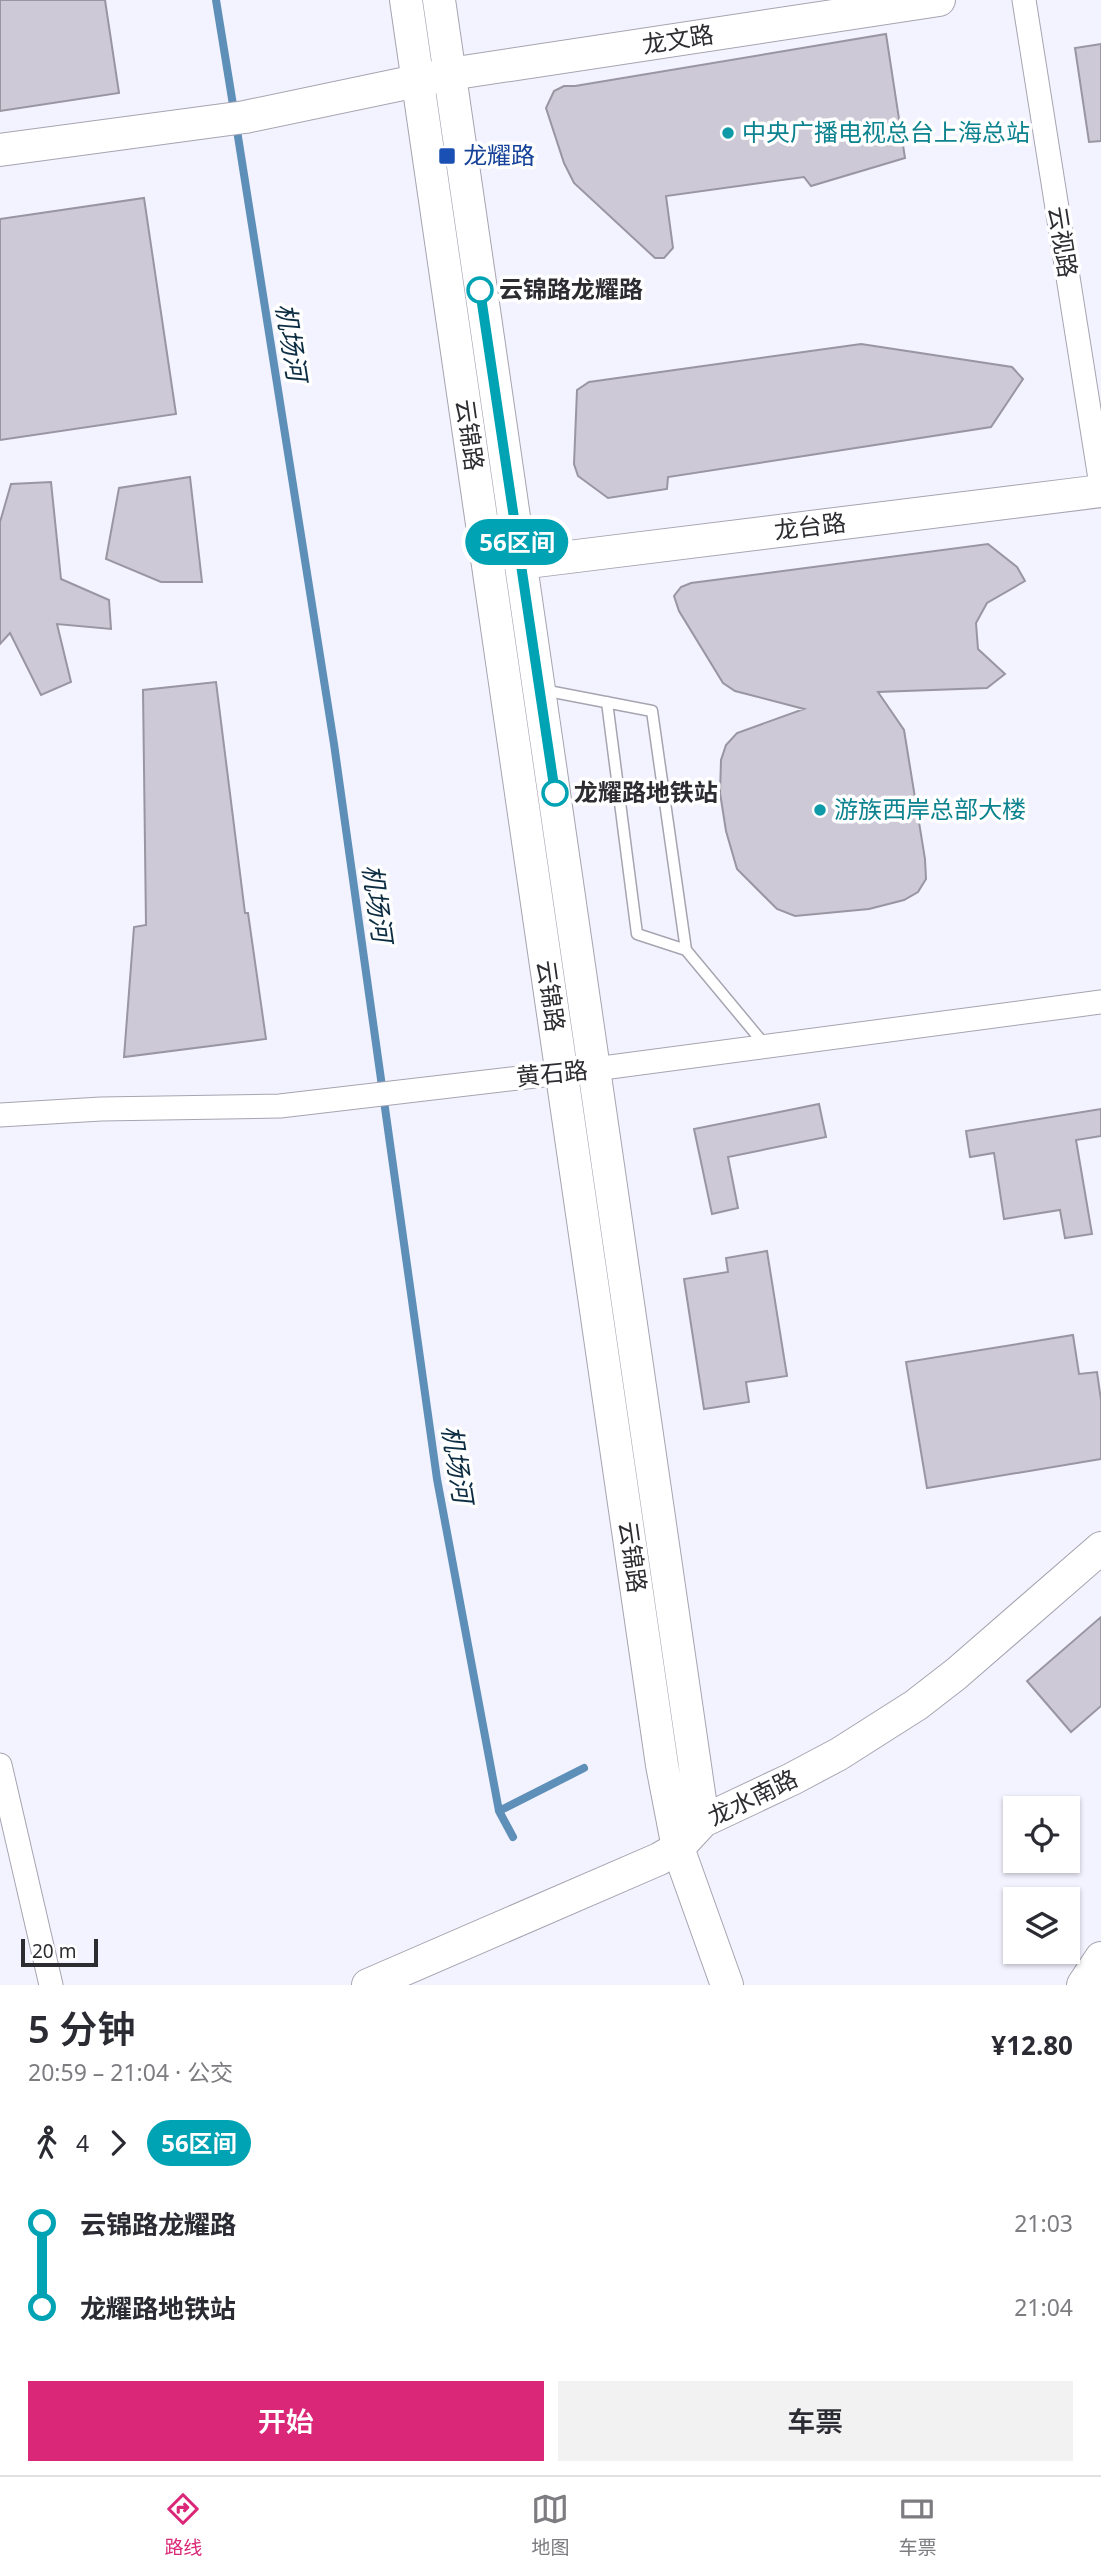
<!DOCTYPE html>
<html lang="zh">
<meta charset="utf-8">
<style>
:root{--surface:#fff;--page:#f2f2f3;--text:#2b2b33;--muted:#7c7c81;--line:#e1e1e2;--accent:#db2777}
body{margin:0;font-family:"Noto Sans","Noto Sans SC",sans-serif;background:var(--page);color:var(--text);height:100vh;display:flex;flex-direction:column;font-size:26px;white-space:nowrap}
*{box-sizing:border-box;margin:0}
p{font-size:23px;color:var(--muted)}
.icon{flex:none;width:38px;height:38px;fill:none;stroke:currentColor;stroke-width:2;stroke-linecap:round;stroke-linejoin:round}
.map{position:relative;height:1985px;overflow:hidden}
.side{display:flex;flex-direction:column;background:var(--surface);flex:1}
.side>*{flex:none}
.badge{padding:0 14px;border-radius:23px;font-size:24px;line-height:46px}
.fabs{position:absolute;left:1003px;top:1796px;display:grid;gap:14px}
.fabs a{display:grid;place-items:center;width:77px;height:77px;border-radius:0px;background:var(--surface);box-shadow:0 2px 5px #0004;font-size:35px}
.scale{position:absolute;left:21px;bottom:18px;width:77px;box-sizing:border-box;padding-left:7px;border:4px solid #2d2c31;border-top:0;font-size:19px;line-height:24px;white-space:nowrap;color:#2d2c31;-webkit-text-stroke:5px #fff;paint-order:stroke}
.map>.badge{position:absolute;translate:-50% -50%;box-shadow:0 0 0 4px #fff}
.legs{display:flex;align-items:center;gap:10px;height:77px;padding:0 28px;font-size:23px}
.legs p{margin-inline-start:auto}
.summary{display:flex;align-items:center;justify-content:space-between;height:119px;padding:0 28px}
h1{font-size:38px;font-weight:600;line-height:52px}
.primary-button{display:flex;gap:14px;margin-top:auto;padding:14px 28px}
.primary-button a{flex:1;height:80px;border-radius:0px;background:var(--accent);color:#fff;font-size:28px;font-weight:600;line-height:80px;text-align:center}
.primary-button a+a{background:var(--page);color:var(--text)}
ul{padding:0 28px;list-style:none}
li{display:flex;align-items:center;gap:24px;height:84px;font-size:26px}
li i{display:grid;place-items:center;width:10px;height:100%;margin:0 9px;background:currentColor}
li i::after{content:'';width:18px;height:18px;margin:-9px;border:5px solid;border-radius:50%;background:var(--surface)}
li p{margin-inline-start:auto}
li:first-child i{background:linear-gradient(#0000 50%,currentColor 0)}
li:last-child i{background:linear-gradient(currentColor 50%,#0000 0)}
.dock{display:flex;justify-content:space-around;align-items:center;height:98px;border-top:2px solid var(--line);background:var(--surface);font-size:19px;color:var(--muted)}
.dock a{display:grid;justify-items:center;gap:4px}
.dock .selected{color:var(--accent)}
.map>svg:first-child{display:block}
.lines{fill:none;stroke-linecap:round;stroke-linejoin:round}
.stream{stroke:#5d8fb8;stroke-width:8}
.building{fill:#cdc9d6;stroke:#9996a1;stroke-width:2}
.lane-casing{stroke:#a6a4b0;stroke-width:13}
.street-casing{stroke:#a6a4b0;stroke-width:25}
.secondary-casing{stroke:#a6a4b0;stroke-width:34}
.lane{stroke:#fff;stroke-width:10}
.street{stroke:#fff;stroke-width:23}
.secondary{stroke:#fff;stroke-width:32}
.line-1-casing{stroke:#fff;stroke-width:16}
.line-1{stroke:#00a3b4;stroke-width:10}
.culture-dot{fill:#0f9aa8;stroke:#fff;stroke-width:2.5}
.transit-dot{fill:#1a4fb4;stroke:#fff;stroke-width:2.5}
.stop-1-dot{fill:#fff;stroke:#00a3b4;stroke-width:3.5}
.labels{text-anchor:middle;stroke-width:7;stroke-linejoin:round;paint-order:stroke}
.street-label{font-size:24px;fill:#2d2c31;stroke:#fff}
.culture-label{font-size:24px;fill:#0d838f;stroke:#fff;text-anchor:start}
.transit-label{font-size:24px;fill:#164399;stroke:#fff;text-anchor:start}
.stop-label{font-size:24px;font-weight:bold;fill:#2d2c31;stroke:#fff;text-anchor:start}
.water-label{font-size:26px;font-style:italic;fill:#0d2d43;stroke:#fff}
</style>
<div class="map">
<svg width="1101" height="1985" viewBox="0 0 1101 1985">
<rect width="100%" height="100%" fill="#f3f2ff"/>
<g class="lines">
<!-- stream -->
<path class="stream" d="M216 0 234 111
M236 124 334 744 437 1479 499 1811 513 1837
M499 1811 584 1768"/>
</g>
<!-- building -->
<path class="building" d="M0 0H105L119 93 0 111Z
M886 34 905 158 811 186 804 177 666 196 673 248 664 258H655L574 183 564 163 546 108 554 91 564 86H575Z
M1101 44V141L1089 142 1075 48Z
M144 198 176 414 0 440V219Z
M861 344 1012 367 1023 379 991 427 668 477 667 489 608 498 578 476 574 464 577 390 589 382Z
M190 477 202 582H161L106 559 119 488Z
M51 482 61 579 109 600 111 629 57 624 71 682 41 695 10 633 0 644V522L11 484Z
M988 544 1017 567 1025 581 987 603 976 623 978 649 1005 674 987 688 878 692 904 730 925 859 926 879 918 892 904 900 869 909 795 916 777 909 737 869 726 831 720 793 721 760 726 745 737 733 804 709 735 691 723 683 679 611 674 596 681 587 691 583Z
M216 682 245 913H248L266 1039 124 1057 134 927 146 925 143 690Z
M819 1104 826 1137 728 1157 738 1208 712 1214 694 1129Z
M1101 1109V1136L1076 1140 1092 1234 1065 1238 1060 1210 1004 1219 994 1153 970 1157 966 1131Z
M767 1251 787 1376 746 1382 749 1402 704 1409 684 1279 728 1272 726 1258Z
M1073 1335 1079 1374 1097 1372 1101 1400V1459L927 1488 906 1362Z
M1101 1617V1706L1071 1732 1027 1681Z"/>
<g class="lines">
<!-- lane casing -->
<g class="lane-casing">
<path id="lane" d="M543 690 652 711 686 950 765 1045
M607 702 637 934 686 950"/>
</g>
<!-- street casing -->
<g class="street-casing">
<path id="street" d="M1024 0 1101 485
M0 1115 101 1109 280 1106 595 1069 1101 1002
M0 1765 51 1985"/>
</g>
<!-- secondary casing -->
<g class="secondary-casing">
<path id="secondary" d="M406 0 662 1765 678 1848 727 1985
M439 0 703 1821
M0 150 245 117 450 74 939 0
M520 563 1101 491
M368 1985 659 1859 678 1848 703 1821 792 1779 839 1754 916 1705 956 1674 1101 1548
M1083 1985 1101 1958"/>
</g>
<!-- lane -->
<use href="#lane" class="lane"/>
<!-- street -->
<use href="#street" class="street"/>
<!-- secondary -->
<use href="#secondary" class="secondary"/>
</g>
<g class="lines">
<!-- line-1 casing -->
<g class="line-1-casing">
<path id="line-1" d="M480 290 555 793"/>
</g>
<!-- line-1 -->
<use href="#line-1" class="line-1"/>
</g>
<!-- markers -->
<g class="culture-dot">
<circle cx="728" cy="133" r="7"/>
<circle cx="820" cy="810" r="7"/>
</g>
<rect class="transit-dot" x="438" y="147" width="18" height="18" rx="3.5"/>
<g class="stop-1-dot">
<circle cx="480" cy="290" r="12"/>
<circle cx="555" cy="793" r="12"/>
</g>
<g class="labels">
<!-- street labels -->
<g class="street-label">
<text transform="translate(678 40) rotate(-9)" y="8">龙文路</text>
<text transform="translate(1062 242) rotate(81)" y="8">云视路</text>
<text transform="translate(469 435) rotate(82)" y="8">云锦路</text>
<text transform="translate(810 527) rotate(-7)" y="8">龙台路</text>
<text transform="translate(550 996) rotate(82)" y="8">云锦路</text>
<text transform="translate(552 1074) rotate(-6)" y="8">黄石路</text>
<text transform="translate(632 1557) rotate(82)" y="8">云锦路</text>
<text transform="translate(753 1798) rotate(-26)" y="8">龙水南路</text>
</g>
<!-- culture labels -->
<g class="culture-label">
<text x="742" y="141">中央广播电视总台上海总站</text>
<text x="834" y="818">游族西岸总部大楼</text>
</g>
<!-- transit labels -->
<g class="transit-label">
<text x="463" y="164">龙耀路</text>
</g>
<!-- stop labels -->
<g class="stop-label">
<text x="499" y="298">云锦路龙耀路</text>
<text x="574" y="801">龙耀路地铁站</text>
</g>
<!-- water labels -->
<g class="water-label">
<text transform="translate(291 342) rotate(81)" y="9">机场河</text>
<text transform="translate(377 903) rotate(82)" y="9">机场河</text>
<text transform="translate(457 1464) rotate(81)" y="9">机场河</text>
</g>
</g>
</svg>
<div class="fabs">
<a><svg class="icon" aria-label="locate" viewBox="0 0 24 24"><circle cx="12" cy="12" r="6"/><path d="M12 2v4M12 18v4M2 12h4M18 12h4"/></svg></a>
<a><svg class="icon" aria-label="layers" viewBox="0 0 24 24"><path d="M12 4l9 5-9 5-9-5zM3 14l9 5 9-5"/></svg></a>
</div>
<div class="scale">20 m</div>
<b class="badge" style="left:517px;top:542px;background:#00a3b4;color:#fff">56区间</b>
</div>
<section class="side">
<div class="summary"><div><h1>5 分钟</h1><p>20:59 – 21:04 · 公交</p></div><b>¥12.80</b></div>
<div class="legs"><svg class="icon" aria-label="walk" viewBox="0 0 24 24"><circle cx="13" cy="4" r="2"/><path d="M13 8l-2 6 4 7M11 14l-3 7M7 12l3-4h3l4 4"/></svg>4<svg class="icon" aria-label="forward" viewBox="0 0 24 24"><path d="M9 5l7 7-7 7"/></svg><b class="badge" style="background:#00a3b4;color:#fff">56区间</b></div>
<ul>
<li><i style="color:#00a3b4"></i><b>云锦路龙耀路</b><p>21:03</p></li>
<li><i style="color:#00a3b4"></i><b>龙耀路地铁站</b><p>21:04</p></li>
</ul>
<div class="primary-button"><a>开始</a><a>车票</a></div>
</section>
<nav class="dock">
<a class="selected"><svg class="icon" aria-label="directions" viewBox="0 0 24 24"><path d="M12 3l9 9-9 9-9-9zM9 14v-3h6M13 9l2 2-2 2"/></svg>路线</a>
<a><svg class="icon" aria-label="map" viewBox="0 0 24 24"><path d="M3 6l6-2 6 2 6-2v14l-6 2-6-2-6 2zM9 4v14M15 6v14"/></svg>地图</a>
<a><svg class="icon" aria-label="tickets" viewBox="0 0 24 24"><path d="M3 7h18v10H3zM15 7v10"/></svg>车票</a>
</nav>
